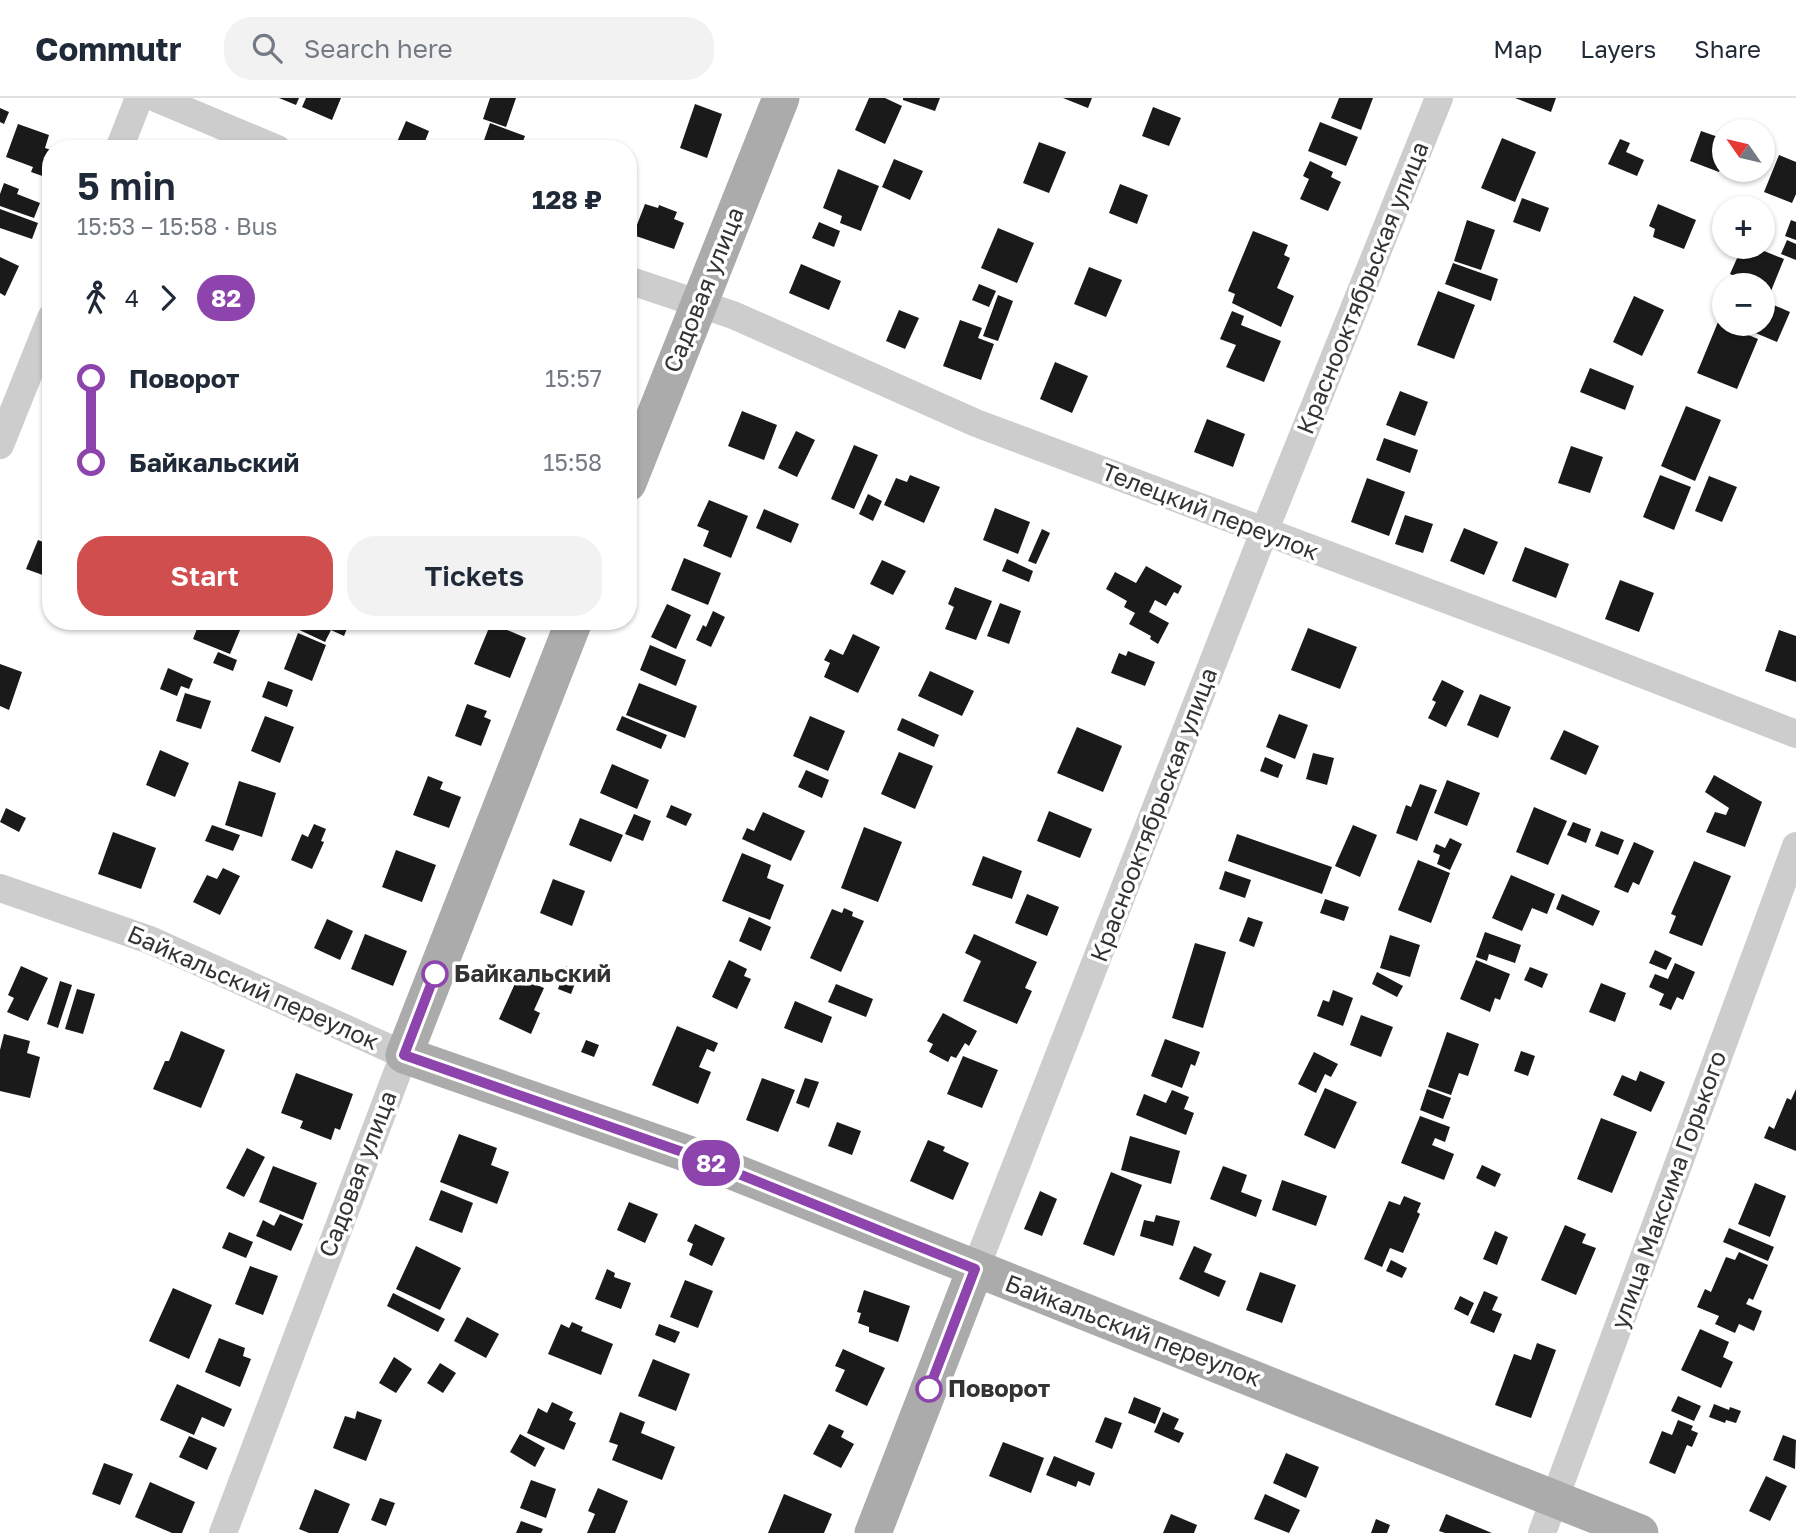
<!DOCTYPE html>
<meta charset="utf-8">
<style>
:root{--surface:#fff;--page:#f2f2f3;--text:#1f2937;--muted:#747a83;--line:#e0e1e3;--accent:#d14e4f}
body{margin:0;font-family:"Golos Text",sans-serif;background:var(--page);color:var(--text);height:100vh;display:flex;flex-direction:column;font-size:26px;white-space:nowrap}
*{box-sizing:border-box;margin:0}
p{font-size:23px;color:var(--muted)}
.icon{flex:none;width:38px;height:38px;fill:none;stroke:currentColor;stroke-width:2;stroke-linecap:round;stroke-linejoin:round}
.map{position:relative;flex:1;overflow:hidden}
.side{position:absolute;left:42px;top:42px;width:595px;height:490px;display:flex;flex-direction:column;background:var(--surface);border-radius:28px;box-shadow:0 2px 5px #0004}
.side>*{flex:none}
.badge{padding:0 14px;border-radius:23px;font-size:24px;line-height:46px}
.needle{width:46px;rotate:304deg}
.tools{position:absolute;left:1712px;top:21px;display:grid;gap:14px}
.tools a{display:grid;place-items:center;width:63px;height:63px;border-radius:50%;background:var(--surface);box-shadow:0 2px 5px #0004;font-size:35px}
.map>.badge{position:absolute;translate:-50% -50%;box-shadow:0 0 0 4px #fff}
.legs{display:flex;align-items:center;gap:10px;height:77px;padding:0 35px;font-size:23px}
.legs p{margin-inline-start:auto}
.head{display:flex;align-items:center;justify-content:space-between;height:119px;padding:0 35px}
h1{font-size:38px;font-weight:600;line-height:52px}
.cta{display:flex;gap:14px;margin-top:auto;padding:14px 35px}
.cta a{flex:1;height:80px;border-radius:28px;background:var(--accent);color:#fff;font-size:28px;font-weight:600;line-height:80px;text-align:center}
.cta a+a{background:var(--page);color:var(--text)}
ul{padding:0 35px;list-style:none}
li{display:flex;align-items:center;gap:24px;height:84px;font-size:26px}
li i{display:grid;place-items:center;width:10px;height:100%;margin:0 9px;background:currentColor}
li i::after{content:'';width:18px;height:18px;margin:-9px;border:5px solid;border-radius:50%;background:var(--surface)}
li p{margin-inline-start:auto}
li:first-child i{background:linear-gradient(#0000 50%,currentColor 0)}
li:last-child i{background:linear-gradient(currentColor 50%,#0000 0)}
header{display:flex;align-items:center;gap:42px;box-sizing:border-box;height:98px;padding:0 35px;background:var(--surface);border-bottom:2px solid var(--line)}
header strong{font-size:33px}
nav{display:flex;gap:38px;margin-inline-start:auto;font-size:24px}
.search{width:490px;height:63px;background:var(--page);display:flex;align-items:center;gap:18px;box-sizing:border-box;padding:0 24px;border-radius:28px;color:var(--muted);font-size:26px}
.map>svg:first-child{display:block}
.building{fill:#1a1a1a}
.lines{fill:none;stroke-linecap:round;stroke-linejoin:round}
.minor{stroke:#cdcdcd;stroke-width:28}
.major{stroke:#ababab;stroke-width:37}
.line-1-casing{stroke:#fff;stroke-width:16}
.line-1{stroke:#8e44ad;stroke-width:10}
.stop-1-dot{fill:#fff;stroke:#8e44ad;stroke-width:3.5}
.labels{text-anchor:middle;stroke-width:7;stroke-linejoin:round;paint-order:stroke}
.street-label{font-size:24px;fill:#333;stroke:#fff}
.stop-label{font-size:24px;font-weight:bold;fill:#333;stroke:#fff;text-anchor:start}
</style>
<header>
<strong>Commutr</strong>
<div class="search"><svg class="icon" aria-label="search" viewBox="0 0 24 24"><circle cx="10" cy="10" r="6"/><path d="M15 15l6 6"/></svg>Search here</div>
<nav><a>Map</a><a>Layers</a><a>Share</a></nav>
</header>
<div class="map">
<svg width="1796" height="1435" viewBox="0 0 1796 1435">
<rect width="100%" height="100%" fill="#fff"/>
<!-- building -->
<path class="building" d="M279 0H299L296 7Z
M306 0H341L332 22 302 9Z
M490 0H516L506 29 483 21Z
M869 0H885L902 8 885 46 855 32Z
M903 0H940L935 13 903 2Z
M1063 0H1092L1088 10Z
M1339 0H1373L1361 32 1331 20Z
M1515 0H1556L1551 14Z
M695 6 722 16 707 60 680 50Z
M1153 9 1181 20 1169 48 1142 38Z
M0 10 9 14 4 26 0 24Z
M406 23 429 33 422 51H394Z
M1320 24 1358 39 1346 68 1308 53Z
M490 25 525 38 520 51H481Z
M18 26 49 37 45 50 51 52V81L31 74 33 69 6 59Z
M1701 33 1724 41V61L1719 74 1690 63Z
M1502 40 1536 54 1515 104 1481 90Z
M1620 41 1630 45 1626 54 1644 62 1637 78 1608 66Z
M1039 44 1066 54 1049 95 1023 85Z
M1779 57 1796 64V96L1792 105 1764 94Z
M894 61 923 73 910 102 882 89Z
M1310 63 1333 74 1331 79 1341 84 1328 113 1300 101 1309 81 1303 78Z
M838 71 879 88 861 133 840 125 842 118 823 110Z
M4 85 19 91 17 96 40 105 34 120 0 108V96Z
M1120 86 1148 97 1137 126 1109 115Z
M1522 100 1549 110 1540 134 1513 124Z
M645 106 658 110 659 107 677 114 674 121 684 125 674 151 633 137Z
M1658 106 1696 122 1684 151 1653 139 1655 131 1649 128Z
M0 111 38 125 32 141 0 130Z
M1467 122 1495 132 1481 172 1454 163Z
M1791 122 1796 124V142L1785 138Z
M819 124 840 133 834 149 812 140Z
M998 130 1034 145 1017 185 981 170Z
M1253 133 1288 147 1284 157 1290 160 1277 190 1294 198 1281 229 1232 205 1235 196 1228 193Z
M1787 142 1796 146V162L1781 156Z
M1742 149H1754L1784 161 1771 193 1762 190V187H1756L1730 176Z
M0 159 19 168 5 198 0 195Z
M1453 165 1498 181 1491 203 1445 186Z
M801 166 841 183 829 212 789 195Z
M1089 169 1122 182 1106 219 1074 206Z
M979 186 996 193 989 209 972 202Z
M1438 193 1475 207 1454 261 1417 247Z
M998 197 1013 203 998 243 983 238Z
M1634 198 1664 212 1642 258 1613 244Z
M1762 202 1790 214 1777 244 1734 226H1762Z
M899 212 919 220 905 251 886 243Z
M1232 213 1244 218 1241 227 1281 243 1264 284 1226 269 1236 247 1220 241Z
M960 222 982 230 978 240 994 246 981 282 943 268Z
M1718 224 1758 241 1737 291 1697 275Z
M1055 264 1088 278 1072 315 1040 301Z
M1590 270 1634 288 1625 312 1580 294Z
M1400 293 1428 304 1415 338 1386 327Z
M1686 308 1721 322 1695 383 1661 368Z
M742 313 777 327 764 362 728 348Z
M1207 321 1245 336 1233 369 1194 354Z
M796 333 815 342 797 379 778 370Z
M1384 340 1418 352 1410 375 1376 362Z
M854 347 878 357 854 411 831 401Z
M1571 348 1603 359 1590 395 1558 385Z
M910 377 940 389 924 425 884 407 896 380 907 384Z
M1660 377 1691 389 1674 432 1643 419Z
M1709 378 1737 389 1722 424 1695 413Z
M1367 380 1405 394 1389 438 1351 424Z
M868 396 882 403 873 423 859 416Z
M709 402 748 418 731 460 703 448 709 433 697 428Z
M995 410 1030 424 1018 456 983 442Z
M51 411V429L44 426Z
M764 411 799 426 791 445 756 430Z
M1405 417 1433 426 1423 455 1395 446Z
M1464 430 1498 444 1484 477 1450 463Z
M1042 431 1050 435 1036 466 1028 463Z
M38 442 51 447V480L26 471Z
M1525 449 1569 466 1556 500 1512 483Z
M684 460 721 475 708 507 671 492Z
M1007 461 1033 473 1029 484 1002 473Z
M882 462 906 473 893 497 870 486Z
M1146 468 1182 488 1178 496 1174 494 1166 508 1155 502 1149 514 1169 525 1158 546 1150 541 1151 538 1129 526 1135 515 1124 509 1127 503 1106 491 1115 474 1136 485Z
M1620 482 1654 495 1639 534 1605 521Z
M955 489 992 503 976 542 945 531 954 509 948 506Z
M1000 505 1021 513 1009 546 987 538Z
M667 506 691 517 676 551 651 539Z
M713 513 725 519 711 549 696 542 703 527 706 529Z
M200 523 243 525 230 556 193 541Z
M290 523H350L344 538 331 532 325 544 289 527Z
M491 525 526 540 510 580 474 566Z
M1308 530 1357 549 1340 591 1291 572Z
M1779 532 1796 538V584L1765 573Z
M298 535 326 547 312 583 284 571Z
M853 536 880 549 858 595 824 579 830 565 824 562 830 551 843 557Z
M650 547 686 562 676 588 640 572Z
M1128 553 1155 564 1145 588 1111 575 1119 555 1126 558Z
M218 554 237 562 233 573 213 565Z
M0 566 22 574 9 612 0 608Z
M168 570 193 581 189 591 181 588 177 598 160 591Z
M930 573 974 593 962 618 918 598Z
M1442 582 1464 593 1446 629 1428 620 1436 604 1432 602Z
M268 583 293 592 287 609 262 599Z
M639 585 697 608 685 640 626 617Z
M185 595 211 603 201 631 176 623Z
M1480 596 1511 609 1498 640 1467 627Z
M467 606 487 613 484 619 491 622 481 648 455 638Z
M1279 616 1308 627 1295 661 1266 649Z
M265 618 294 629 280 665 251 653Z
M622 618 667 637 661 651 616 632Z
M810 618 845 633 828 673 793 658Z
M902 620 939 637 934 649 897 632Z
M1077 629 1122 648 1103 694 1057 675Z
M1564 632 1599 648 1586 677 1550 661Z
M160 652 189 665 175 699 146 687Z
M899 654 933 668 915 711 881 696Z
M1313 655 1334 660 1327 687 1306 681Z
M1265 659 1283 667 1278 680 1260 673Z
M612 666 649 682 637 711 600 695Z
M806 672 829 682 822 700 798 689Z
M1714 677 1762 704 1745 749 1706 734 1715 714 1726 717 1729 710 1705 694Z
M428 678 443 684 440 691 461 699 449 730 413 717Z
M1447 682 1480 695 1467 728 1434 715Z
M239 683 276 695 262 739 225 727Z
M1420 686 1437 692 1417 743 1396 735 1406 707 1411 709Z
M671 707 692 716 686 728 666 719Z
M1534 709 1567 723 1548 767 1516 754Z
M6 710 26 720 19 734 0 724Z
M1049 713 1092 731 1080 760 1037 743Z
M763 714 805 733 791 763 742 741 747 730 754 733Z
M634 716 651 723 643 743 625 736Z
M580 720 623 737 611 764 569 747Z
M1573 724 1591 731 1586 745 1567 737Z
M314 726 326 731 321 743 324 744 312 771 291 762 302 736 308 739Z
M212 727 240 737 233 753 205 743Z
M1353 727 1377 737 1360 779 1335 768Z
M864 729 902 744 878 804 841 790Z
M1601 733 1624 742 1618 757 1595 748Z
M113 734 156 750 141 791 98 776Z
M1237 736 1332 769 1322 796 1228 763Z
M1450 740 1462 746 1450 772 1437 766 1440 757 1433 754 1436 746 1445 750Z
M1634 744 1654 753 1639 787 1633 784 1628 795 1614 789Z
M396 752 436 767 422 804 382 789Z
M742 755 771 767 767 780 784 787 770 822 722 803Z
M983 758 1022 773 1012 801 972 787Z
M1418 762 1450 775 1431 825 1398 812Z
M1694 763 1731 778 1702 848 1669 835 1676 818 1671 816Z
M223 770 240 778 220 817 193 804 207 777 217 781Z
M1225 773 1251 782 1245 800 1219 791Z
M1511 777 1555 796 1547 816 1532 810 1522 833 1492 820Z
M553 781 585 793 572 828 540 815Z
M1027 796 1059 809 1047 838 1015 825Z
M1562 796 1600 813 1593 828 1556 811Z
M1325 801 1349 809 1344 823 1320 815Z
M844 810 853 814 852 818 864 823 841 874 810 860 832 811 842 815Z
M749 819 771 829 761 853 739 843Z
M1248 819 1263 824 1254 849 1239 843Z
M327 821 353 833 340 862 314 850Z
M1485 834 1521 847 1515 865 1489 856 1487 863 1476 859Z
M365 836 407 853 393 888 351 871Z
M974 836 1037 864 1025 890 1032 893 1017 926 963 903 981 863 965 855Z
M1390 837 1420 847 1410 879 1380 870Z
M1195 845 1226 854 1203 930 1172 920Z
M1655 852 1672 860 1666 872 1649 865Z
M729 862 747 871 744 878 751 881 737 911 712 899Z
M1476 862 1510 876 1500 902 1495 900 1490 914 1460 901Z
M1675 865 1695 874 1683 902 1677 899 1671 912 1659 907 1664 896 1649 889 1655 876 1668 881Z
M21 868 48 880 28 923 7 914 14 900 8 897Z
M566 868 580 872 571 896 558 891Z
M1530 869 1548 876 1542 890 1524 882Z
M1377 874 1403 888 1397 899 1372 886Z
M518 879 544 890 534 912 540 915 531 936 499 921Z
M60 883 72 887 58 930 47 926Z
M1601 885 1626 895 1615 924 1589 914Z
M836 886 873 901 866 919 828 904Z
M77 891 95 896 83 936 65 931Z
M1333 892 1353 900 1343 928 1317 918 1323 902 1329 904Z
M795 903 832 919 822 945 784 930Z
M943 915 977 933 969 948 965 945 956 960 951 958 948 964 929 954 933 946 927 943Z
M1361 917 1393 929 1381 959 1350 947Z
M677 928 718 945 714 954 707 951 699 969 711 974 698 1006 652 987Z
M181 933 225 952 201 1010 153 991 165 963H169Z
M1447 934 1479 946 1468 978 1459 975 1451 997 1428 989Z
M4 936 30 943 27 955 40 959 30 1000 0 993V952Z
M1165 941 1200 954 1195 968 1191 966 1182 990 1151 978Z
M586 942 599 947 594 959 581 954Z
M1521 953 1535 958 1528 978 1514 973Z
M1314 954 1338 966 1331 979 1325 976 1316 995 1298 986Z
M963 958 998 972 982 1010 947 996Z
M1640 973 1665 984 1651 1014 1613 997 1622 977 1636 983Z
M296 975 353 996 340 1032 335 1030 331 1042 300 1030 303 1023 281 1015Z
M762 980 795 992 778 1034 746 1022Z
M805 980 819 984 809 1010 796 1005Z
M1325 990 1357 1004 1335 1051 1304 1037Z
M1427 991 1451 1000 1443 1021 1420 1012Z
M1796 991V1053L1764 1040 1769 1028 1774 1031 1787 1000 1791 1002Z
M1172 992 1189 999 1184 1011 1194 1015 1186 1037 1136 1017 1144 996 1166 1005Z
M1420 1018 1450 1029 1445 1044 1435 1040 1432 1047 1454 1056 1444 1082 1401 1065Z
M1601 1020 1637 1034 1612 1095 1577 1081Z
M837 1024 861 1033 852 1057 828 1048Z
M459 1036 497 1050 491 1067 509 1074 497 1106 440 1084Z
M1130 1038 1180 1053 1171 1086 1121 1072Z
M928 1042 945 1049 943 1053 969 1065 953 1102 910 1083Z
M247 1050 265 1059 244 1099 226 1090Z
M1482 1067 1501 1076 1495 1089 1476 1080Z
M273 1068 317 1085 303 1122 259 1104Z
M1223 1068 1247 1077 1241 1094 1262 1102 1256 1119 1210 1101Z
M1111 1074 1142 1087 1114 1158 1083 1146Z
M1282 1082 1327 1098 1316 1128 1272 1112Z
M1755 1085 1786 1098 1770 1139 1738 1126Z
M441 1092 473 1105 462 1135 429 1122Z
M1040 1093 1057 1101 1042 1138 1024 1131Z
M1404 1098 1421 1105 1417 1114 1420 1116 1403 1155 1390 1150 1382 1169 1364 1161 1389 1103 1400 1107Z
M629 1104 658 1116 645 1145 617 1132Z
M280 1116 303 1126 291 1153 256 1138 263 1122 274 1128Z
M1156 1117 1180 1123 1173 1148 1140 1138 1144 1122 1154 1124Z
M695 1126 725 1140 712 1168 689 1157 693 1146 687 1143Z
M1565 1127 1586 1136 1582 1145 1596 1150 1576 1197 1541 1182Z
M1729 1130 1774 1149 1768 1163 1723 1144Z
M1495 1133 1508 1139 1497 1167 1483 1161Z
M229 1134 253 1144 246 1160 222 1150Z
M416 1148 461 1170 440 1212 396 1191Z
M1194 1148 1212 1156 1204 1174 1226 1183 1219 1199 1179 1181Z
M1739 1154 1768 1167 1753 1202 1749 1200 1746 1206 1762 1213 1754 1233 1739 1226 1735 1235 1715 1226 1719 1218 1697 1209 1705 1191 1711 1194 1726 1159 1735 1162Z
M1391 1162 1407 1170 1402 1180 1386 1173Z
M250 1168 278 1178 263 1217 235 1206Z
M607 1171 615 1175 614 1179 631 1185 621 1211 595 1201Z
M1260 1174 1296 1187 1282 1225 1246 1212Z
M685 1182 713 1193 698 1230 670 1219Z
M173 1190 212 1207 189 1261 149 1243Z
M864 1192 910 1208 898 1244 869 1234V1229L858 1225 861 1215 857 1214Z
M1484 1193 1498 1199 1492 1212 1502 1216 1494 1235 1470 1225Z
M393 1195 445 1221 438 1234 387 1208Z
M1460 1198 1474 1205 1468 1218 1454 1211Z
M467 1219 499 1236 486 1260 454 1243Z
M572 1224 583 1229 581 1233 613 1246 601 1277 548 1256 561 1226 569 1230Z
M659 1226 680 1234 675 1245 655 1237Z
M1700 1231 1729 1244 1723 1259 1733 1264 1721 1290 1681 1272Z
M219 1240 245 1250 243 1258 251 1261 240 1289 205 1274Z
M1537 1245 1556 1252 1531 1320 1495 1307 1514 1256 1531 1262Z
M843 1251 885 1270 867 1308 835 1293 845 1272 835 1268Z
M394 1259 412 1271 396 1295 379 1285Z
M653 1261 690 1276 676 1313 638 1298Z
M440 1265 456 1275 443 1295 427 1285Z
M177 1286 232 1311 224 1329 202 1319 194 1337 160 1322Z
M1678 1298 1701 1308 1694 1323 1671 1313Z
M1134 1299 1161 1310 1155 1326 1128 1315Z
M552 1304 573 1314 569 1322 576 1325 564 1352 527 1335 538 1310 547 1315Z
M1714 1306 1729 1312 1730 1309 1741 1313 1736 1325 1726 1322 1725 1325 1709 1319Z
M357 1313 382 1322 366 1363 333 1350 345 1318 355 1321Z
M620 1314 645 1324 641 1335 675 1349 662 1382 612 1362 618 1347 609 1344Z
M1163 1314 1179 1321 1174 1331 1184 1335 1179 1345 1154 1334Z
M1105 1319 1122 1325 1112 1351 1095 1344Z
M1678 1322 1693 1328 1691 1332 1698 1335 1692 1349 1687 1347 1675 1376 1649 1365 1662 1333 1672 1337Z
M829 1326 844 1333 841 1339 854 1346 841 1370 813 1356Z
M520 1336 545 1350 535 1369 510 1354Z
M1783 1337 1796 1342 1795 1371 1773 1362Z
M189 1338 217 1350 207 1372 179 1359Z
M1003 1344 1044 1360 1031 1395 989 1378Z
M1286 1355 1319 1369 1306 1400 1273 1385Z
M1054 1358 1095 1375 1090 1388 1078 1383 1076 1389 1046 1377Z
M104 1365 133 1376 120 1407 92 1396Z
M1766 1378 1787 1388 1770 1423 1749 1413Z
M531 1382 556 1391 546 1420 520 1410Z
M150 1384 195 1404 182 1435H172L135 1419Z
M598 1390 628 1403 615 1435H587L595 1416 588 1413Z
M315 1391 350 1406 338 1435H309L299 1431Z
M784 1396 832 1416 824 1435H768Z
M1265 1396 1300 1412 1289 1435 1254 1421Z
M380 1400 395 1405 386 1428 371 1422Z
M1171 1416 1197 1427 1194 1435H1163Z
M1446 1416 1492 1435H1445L1439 1433Z
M1376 1421 1390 1427 1387 1435H1371Z
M521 1423 543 1431 541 1435H516Z"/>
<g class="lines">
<!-- minor -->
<path class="minor" d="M156 0 277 51
M119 51 139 0
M628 182 733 217 976 325 1552 541 1796 636
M0 347 51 220
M0 790 150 842 404 957 223 1435
M975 1172 1264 434 1439 0
M1542 1435 1796 748"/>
<!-- major -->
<path class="major" d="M628 385 781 0
M574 523 404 957 694 1058 1640 1435
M873 1435 975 1172"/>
</g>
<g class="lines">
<!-- line-1 casing -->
<g class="line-1-casing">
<path id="line-1" d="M435 876 404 957 694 1058 975 1171 929 1291"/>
</g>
<!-- line-1 -->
<use href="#line-1" class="line-1"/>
</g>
<!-- markers -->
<g class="stop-1-dot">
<circle cx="435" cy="876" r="12"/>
<circle cx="929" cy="1291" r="12"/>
</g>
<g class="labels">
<!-- street labels -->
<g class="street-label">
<text transform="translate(1363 190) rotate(-68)" y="8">Краснооктябрьская улица</text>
<text transform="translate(704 192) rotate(-68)" y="8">Садовая улица</text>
<text transform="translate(1210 414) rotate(21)" y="8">Телецкий переулок</text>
<text transform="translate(1154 717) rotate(-69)" y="8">Краснооктябрьская улица</text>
<text transform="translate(253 890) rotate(24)" y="8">Байкальский переулок</text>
<text transform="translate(358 1076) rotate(-69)" y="8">Садовая улица</text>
<text transform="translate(1669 1092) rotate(-70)" y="8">улица Максима Горького</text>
<text transform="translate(1133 1233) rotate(21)" y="8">Байкальский переулок</text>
</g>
<!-- stop labels -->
<g class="stop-label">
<text x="454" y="884">Байкальский</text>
<text x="948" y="1299">Поворот</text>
</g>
</g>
</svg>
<div class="tools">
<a><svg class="needle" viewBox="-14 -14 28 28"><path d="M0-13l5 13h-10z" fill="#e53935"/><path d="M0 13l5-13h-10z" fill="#747a83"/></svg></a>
<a>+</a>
<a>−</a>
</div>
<b class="badge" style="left:711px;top:1065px;background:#8e44ad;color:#fff">82</b>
<section class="side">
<div class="head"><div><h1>5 min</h1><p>15:53 – 15:58 · Bus</p></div><b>128 ₽</b></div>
<div class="legs"><svg class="icon" aria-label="walk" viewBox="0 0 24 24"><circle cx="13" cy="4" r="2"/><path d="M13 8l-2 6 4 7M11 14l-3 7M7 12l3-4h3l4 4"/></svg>4<svg class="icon" aria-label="forward" viewBox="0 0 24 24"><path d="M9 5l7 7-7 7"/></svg><b class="badge" style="background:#8e44ad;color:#fff">82</b></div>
<ul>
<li><i style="color:#8e44ad"></i><b>Поворот</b><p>15:57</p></li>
<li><i style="color:#8e44ad"></i><b>Байкальский</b><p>15:58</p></li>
</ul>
<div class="cta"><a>Start</a><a>Tickets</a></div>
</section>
</div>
